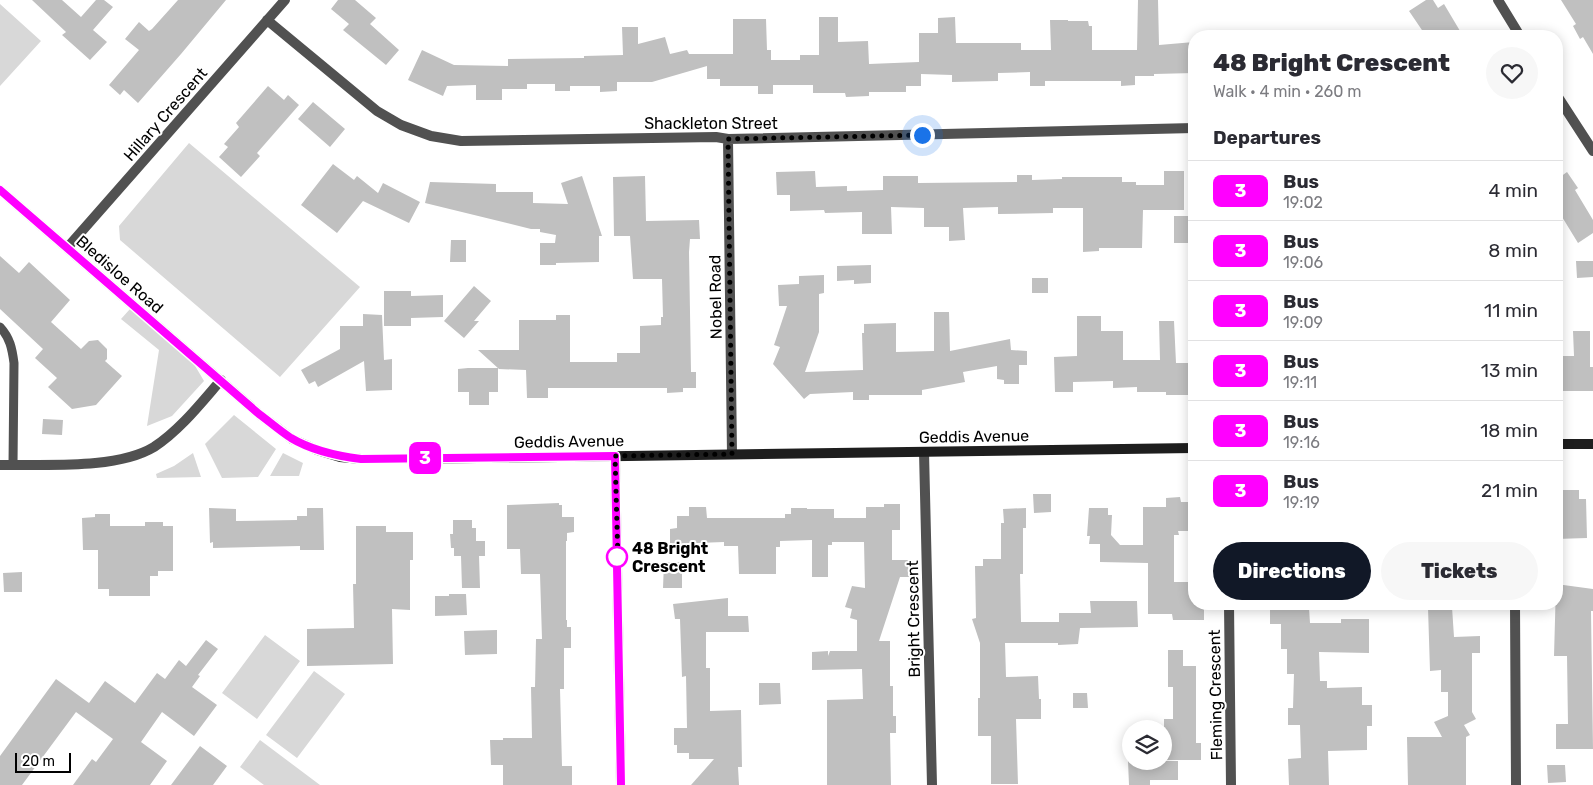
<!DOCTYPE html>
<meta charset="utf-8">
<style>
:root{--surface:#fff;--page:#f7f7f7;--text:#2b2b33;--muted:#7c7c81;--line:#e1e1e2;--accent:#111827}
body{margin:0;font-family:Rubik,sans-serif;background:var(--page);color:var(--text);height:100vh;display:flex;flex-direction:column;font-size:19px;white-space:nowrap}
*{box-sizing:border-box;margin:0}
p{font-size:16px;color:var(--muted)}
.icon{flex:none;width:28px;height:28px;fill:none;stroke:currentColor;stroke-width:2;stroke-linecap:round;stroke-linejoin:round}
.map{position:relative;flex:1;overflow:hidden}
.drawer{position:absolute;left:1188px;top:30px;width:375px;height:580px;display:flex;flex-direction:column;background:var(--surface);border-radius:20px;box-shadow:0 2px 12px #0003}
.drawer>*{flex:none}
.badge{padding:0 10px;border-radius:8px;font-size:18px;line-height:32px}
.fabs{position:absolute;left:1122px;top:720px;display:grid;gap:10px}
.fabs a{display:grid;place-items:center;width:50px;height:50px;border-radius:50%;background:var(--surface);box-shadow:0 2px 12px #0003;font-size:25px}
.scale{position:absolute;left:15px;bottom:12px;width:56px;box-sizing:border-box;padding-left:5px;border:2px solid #000;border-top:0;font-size:14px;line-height:18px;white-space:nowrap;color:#000;-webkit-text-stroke:4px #fff;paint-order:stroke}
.you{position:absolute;width:25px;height:25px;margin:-12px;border:4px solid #fff;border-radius:50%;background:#1a73e8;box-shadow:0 0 0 8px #1a73e833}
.map>.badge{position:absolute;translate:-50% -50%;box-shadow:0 0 0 2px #fff}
h2{padding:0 25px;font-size:19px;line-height:45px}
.round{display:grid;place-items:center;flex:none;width:52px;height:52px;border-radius:26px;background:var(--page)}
.overview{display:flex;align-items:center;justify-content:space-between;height:85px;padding:0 25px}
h1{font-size:24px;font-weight:800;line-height:38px}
.action{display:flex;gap:10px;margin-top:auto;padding:10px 25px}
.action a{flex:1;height:58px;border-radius:30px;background:var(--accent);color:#fff;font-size:20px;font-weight:800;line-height:58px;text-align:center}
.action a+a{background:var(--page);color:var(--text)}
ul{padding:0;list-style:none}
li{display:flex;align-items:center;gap:15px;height:60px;padding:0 25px;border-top:1px solid var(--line)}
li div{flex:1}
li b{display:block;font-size:19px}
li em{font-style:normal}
li .badge{min-width:55px;font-weight:700;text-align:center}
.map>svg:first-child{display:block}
.green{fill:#d8d8d8}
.building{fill:#c0c0c0}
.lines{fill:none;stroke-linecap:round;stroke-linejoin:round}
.lane{stroke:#515151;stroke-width:9}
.street{stroke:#515151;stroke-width:10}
.secondary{stroke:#1e1e1e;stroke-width:10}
.line-casing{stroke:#fff;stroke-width:11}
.line{stroke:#f0f;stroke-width:8}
.walk{stroke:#000;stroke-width:5;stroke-dasharray:0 9}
.stop-dot{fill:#fff;stroke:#f0f;stroke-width:2.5}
.labels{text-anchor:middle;stroke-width:4;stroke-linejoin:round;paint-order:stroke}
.street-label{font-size:16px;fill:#000;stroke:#fff}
.stop-label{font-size:16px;font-weight:bold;fill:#000;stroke:#fff;text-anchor:start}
</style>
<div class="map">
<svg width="1593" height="785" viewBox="0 0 1593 785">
<rect width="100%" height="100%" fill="#fff"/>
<!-- green -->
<path class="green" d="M0 4 41 41 0 86Z
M189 143 360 287 280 377 120 240 119 226Z
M130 309 194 364 204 381 172 416 147 426 159 350 121 319Z
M234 415 276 449 258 477 222 478 205 444Z
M193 453 201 477 157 478 156 474 174 466Z
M283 453 303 463 299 476H270Z
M265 635 300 661 257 719 222 693Z
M314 671 345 694 297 758 266 735Z
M260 740 320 785H264L240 767Z"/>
<!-- building -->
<path class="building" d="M32 0H62L81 17 96 0H104L113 7 93 30 107 42 90 60 62 35 66 32Z
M178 0H226L181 54 138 103 124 90 120 95 109 85 139 50 125 39 139 22 149 31 152 29Z
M338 0H355L376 18 370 24 399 50 386 65 343 30 349 24 331 9Z
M1138 0H1158L1159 45 1194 42V73L1154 74V76H1135V85L1121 86V81H1045V86H1030V72L998 73V81L952 82V75L921 74V86H906V92H869V96L846 97 845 93H813V85H773V94H758V86H720V79H707V66L652 82H617V91L600 92V86H570V91H555V84H527V89H502V100H476V85L447 86 443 96 408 80 422 50 454 65 508 66V59L584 58V56L623 55 622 27H638V44L665 37 670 54 687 50 689 54H733V19H766L767 50H771V60H800V55H819V17H838V42L868 41 869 64 919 62V33H938V18L955 17 956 43H1021V50H1051L1050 20H1068V21H1088L1089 26H1092V50H1137Z
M1426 0H1433L1438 8 1444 4 1463 36H1426L1409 11Z
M1561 0H1593V54L1583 37 1580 39 1573 26 1576 24Z
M268 86 284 100 288 95 299 105 257 153 260 156 241 177 219 157 228 147 224 144 239 127 236 123Z
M313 102 345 129 330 147 298 119Z
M333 164 354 180 357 176 378 193 383 183 420 202 409 223 363 201 337 233 301 205Z
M815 171 816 187 847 186V191L883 190V176H918V183L1017 182V175H1032V180L1062 179V177H1122V182H1136V185H1164V171H1184V210H1143L1142 248H1099V251L1083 252V208H1053V213L998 214V207L963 208 965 240 949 241V227H924V208L891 207 892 234H862V212L825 213 824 210 790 211V195H777L776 172Z
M1567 172 1578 188 1575 190 1593 220V233L1578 243 1556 207V180Z
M582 176 602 236H599V262L556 263V265H540V243H555L556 235 540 232V229H531L425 203 430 182 496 184V192H533V203L568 204 561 183Z
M645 176 646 221 699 220 700 239H690L689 252 691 372H696V388H683V392L667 393V388H548V398H527L526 370 499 369 478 350H519V320H556V315H570V362H617V353H640V326L661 325V317H663L662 279H633L630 236H614L613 177Z
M1174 216H1189L1190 243H1174Z
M451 240H466V262H450Z
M0 256 19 273 29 262 70 300 51 322 81 349 89 341 98 340 107 349V359L105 361 122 376 96 405 72 409 48 387 57 378 35 358 43 349 0 309Z
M1576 261H1593V277L1577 278Z
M871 265V283L854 284V280L837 281V266Z
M824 275V293L819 294V332L805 372 863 370 862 333H864V324L896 323V352L934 351V312H949L950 351 1010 339 1011 350 1027 351V365H1019V384H1004V380L997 379V366L963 372 965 382 922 390V395H869V400H853V392L810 394 804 399 773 364 780 347 774 345 787 306H779L778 285 799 284V276Z
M1032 278H1048V293H1032Z
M474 286 491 301 474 321H479L464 338 444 321Z
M384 291H411V296L443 295V317L411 318V326H384Z
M363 314 382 315 384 360 392 359V390L366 391 364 361 318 387 315 381 309 384 301 370 340 349V326H363Z
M1077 316H1101V331H1123V360H1160L1159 321H1174L1176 363H1194V395H1166V392H1137V387L1113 388V381L1073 382V392H1055L1054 357 1077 356Z
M1573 331H1590V367H1593V391H1556V356H1574Z
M468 368H498V392H489V405H469V392H458V369Z
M43 419 63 420 62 435 42 434Z
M1556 490H1579V499H1586L1587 538 1556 539Z
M1033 494H1051V512L1034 513Z
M1180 497 1181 502H1194V531H1178L1179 535H1174V582H1194V604H1204V620H1173L1172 614H1148V563L1100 562V544H1089L1090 536H1087L1089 508H1108V515H1112L1111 535 1120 545H1143V507H1166V498Z
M559 503V505H562V517H574V532L567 533V541H566V620H567V627H571V648H564V689H560L562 766H572V785H503V765H491L490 740H503V738H532L531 687H535L536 639H542L540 574H521L520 549H507V505Z
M884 504H900V530H892V560H909V577H900L879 641H890V686H893V716H896V733H890L891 785H827V700L863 699 862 669 812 670V652L828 651V656L830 651H857V620L850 618 852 609 845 607 852 586 865 588 864 542H832V545H828V577H812V540L780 541V547H776V574H739L738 546H724V542L670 544V529L677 528V516H689V507H706L707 518H785V514H791V508H807V509H834V518H866V507H884Z
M209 508 236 509V521L297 520V516H307V508H323L324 550H300V546L213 548V542L210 543Z
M1026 508V528H1023V574H1020L1021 622H1059V613H1091L1090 601H1137L1138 627 1080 628 1078 644 1058 645V643H1005L1006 677 1038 676 1039 699H1041V719H1016L1018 784H991V736H978V698H980V643L972 619 976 618 975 566H983V559H1001V523H1004L1003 509Z
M95 514H110V526H145V522H163V526H173V571H158V576H150V596H109V589H98V550H83L82 518 95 517Z
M453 520H472V528H476V541H485V556H479L480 588H462L461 556H454V548H451L450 534H453Z
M356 526H386V532H413V560H410V610L392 609 393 664 307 666V629L354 628 353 584H356Z
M664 562H682V588H663Z
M22 572V592H4L3 573Z
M1556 584 1593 589V611H1591L1593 749H1556V724H1568L1567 656H1554Z
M449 594H466L467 615 435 616V596H449Z
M728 598V616H748L749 632H706V668H710V711L741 710 742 767H738L739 785H691L714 759H689V753H677V745H674V728H687L686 676 682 677 680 619H675L673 604Z
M1452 607 1454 637 1480 636V653H1472V712L1476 719 1464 725 1470 735 1466 737V785H1408L1407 737H1442L1434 722 1448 716V692H1441V670L1430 671 1428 608Z
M1270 608H1309L1310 623H1341V619H1369V653L1319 652 1320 681H1327V688L1362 687V705H1372V726H1367V750L1328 751 1329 785H1289L1288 759 1301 758 1300 725H1288V708H1293L1294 674H1287V649H1281V624H1270Z
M497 630V654L465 655 464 631Z
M206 640 218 649 198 675 200 676 192 687 217 705 194 736 162 712 141 742 167 761 150 785H73L92 759 96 762 113 739 76 712 22 785H0V756L56 679 89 703 105 681 135 703 157 673 165 679 179 660 186 666Z
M1168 650H1183V666H1196V743H1201V760H1164V719H1173V687H1168Z
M759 683H780L781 704 759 705Z
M1073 693H1087L1088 708H1073Z
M200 746 227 766 213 785H171Z
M1128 761H1178V780H1150V785H1129Z
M1547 765H1565L1566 782 1548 783Z"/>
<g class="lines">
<!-- lane -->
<path class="lane" d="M0 327C10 338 12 348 14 363L13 465"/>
<!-- street -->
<path class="street" d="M1498 0 1520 36
M267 20 377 111 401 125 431 136 461 141 716 137 728 139 1194 128
M1556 94 1593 151
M728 139 732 454
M67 248 285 0
M924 452 932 785
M615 456 621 785
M0 465C44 464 116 470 154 447 180 430 201 403 221 380
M1229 604 1231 785
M1515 604 1516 785"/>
<!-- secondary -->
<path class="secondary" d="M0 190 259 414 292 439 317 450 340 457 361 459H411L1194 448
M1556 444H1593"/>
</g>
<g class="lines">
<!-- line casing -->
<g class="line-casing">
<path id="line" d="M0 190 259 414C270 422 280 431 291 438 311 450 337 456 361 459L615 456 621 785"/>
</g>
<!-- line -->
<use href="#line" class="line"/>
<!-- walk -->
<path class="walk" d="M617 557 618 560 615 456 732 454 728 139 922 135"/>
</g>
<!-- markers -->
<circle class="stop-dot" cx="617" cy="557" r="10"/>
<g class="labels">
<!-- street labels -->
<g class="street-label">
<text transform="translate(165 114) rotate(-49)" y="6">Hillary Crescent</text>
<text x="711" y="129">Shackleton Street</text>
<text transform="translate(120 274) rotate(41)" y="6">Bledisloe Road</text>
<text transform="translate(715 297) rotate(-91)" y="6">Nobel Road</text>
<text transform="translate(974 436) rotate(-1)" y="6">Geddis Avenue</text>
<text transform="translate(569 441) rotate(-1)" y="6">Geddis Avenue</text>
<text transform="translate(913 619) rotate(-91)" y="6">Bright Crescent</text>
<text transform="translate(1215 695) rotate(-91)" y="6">Fleming Crescent</text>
</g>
<!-- stop labels -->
<g class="stop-label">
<text x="632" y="554">48 Bright<tspan x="632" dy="18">Crescent</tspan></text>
</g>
</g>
</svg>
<div class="fabs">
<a><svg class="icon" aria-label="layers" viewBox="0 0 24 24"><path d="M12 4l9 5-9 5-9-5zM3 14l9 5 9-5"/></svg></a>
</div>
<div class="scale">20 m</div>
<div class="you" style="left:922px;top:135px"></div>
<b class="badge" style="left:425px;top:458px;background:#f0f;color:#fff">3</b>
<section class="drawer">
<div class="overview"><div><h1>48 Bright Crescent</h1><p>Walk · 4 min · 260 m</p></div><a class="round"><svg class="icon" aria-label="heart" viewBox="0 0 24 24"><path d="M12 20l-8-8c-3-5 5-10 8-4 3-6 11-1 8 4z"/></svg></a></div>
<h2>Departures</h2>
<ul>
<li><span class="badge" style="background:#f0f;color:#fff">3</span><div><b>Bus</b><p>19:02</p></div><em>4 min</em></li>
<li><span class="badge" style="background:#f0f;color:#fff">3</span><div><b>Bus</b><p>19:06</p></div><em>8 min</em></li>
<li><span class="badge" style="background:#f0f;color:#fff">3</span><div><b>Bus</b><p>19:09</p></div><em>11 min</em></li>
<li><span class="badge" style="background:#f0f;color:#fff">3</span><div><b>Bus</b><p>19:11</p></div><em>13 min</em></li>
<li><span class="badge" style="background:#f0f;color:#fff">3</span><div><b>Bus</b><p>19:16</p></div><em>18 min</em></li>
<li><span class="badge" style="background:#f0f;color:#fff">3</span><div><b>Bus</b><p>19:19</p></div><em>21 min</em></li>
</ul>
<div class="action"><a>Directions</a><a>Tickets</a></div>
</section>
</div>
